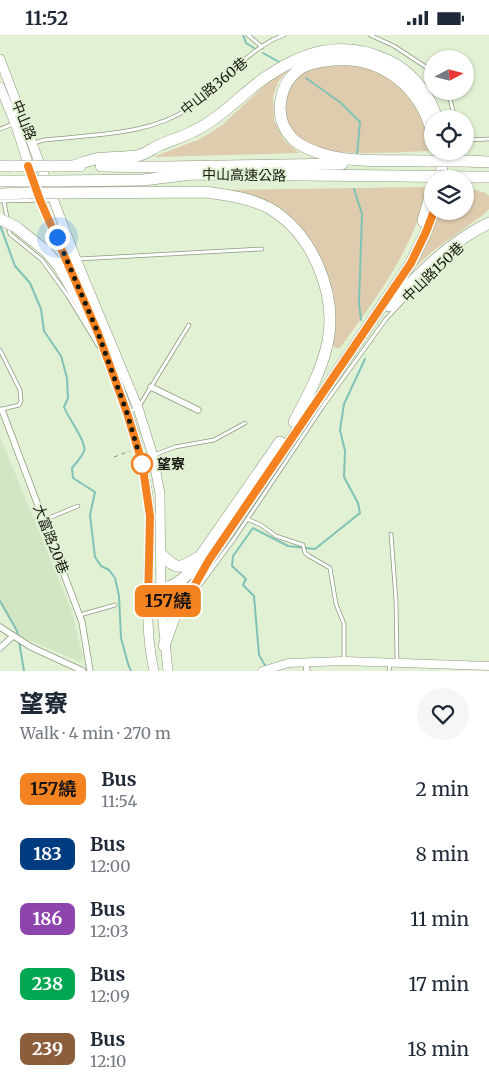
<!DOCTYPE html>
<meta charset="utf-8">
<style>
:root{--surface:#fff;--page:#f6f6f7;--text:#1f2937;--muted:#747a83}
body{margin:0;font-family:Merriweather,"Noto Sans TC",serif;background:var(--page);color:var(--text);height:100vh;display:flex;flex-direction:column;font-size:19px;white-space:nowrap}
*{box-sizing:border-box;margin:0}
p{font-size:16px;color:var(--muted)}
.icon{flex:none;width:28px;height:28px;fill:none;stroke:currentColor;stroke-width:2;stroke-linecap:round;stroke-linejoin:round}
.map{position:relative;height:636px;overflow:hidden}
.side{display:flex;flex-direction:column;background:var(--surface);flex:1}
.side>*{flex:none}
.badge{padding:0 10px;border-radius:8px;font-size:18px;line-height:32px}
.needle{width:32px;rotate:83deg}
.tools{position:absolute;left:424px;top:15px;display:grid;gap:10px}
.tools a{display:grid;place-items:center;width:50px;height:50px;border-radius:50%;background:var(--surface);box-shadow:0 1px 4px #0004;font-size:25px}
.you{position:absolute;width:25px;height:25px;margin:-12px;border:4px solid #fff;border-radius:50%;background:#1a73e8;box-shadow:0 0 0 8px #1a73e833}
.map>.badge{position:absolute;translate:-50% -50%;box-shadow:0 0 0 2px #fff}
.round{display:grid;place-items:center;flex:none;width:52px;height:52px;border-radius:26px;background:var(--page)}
.summary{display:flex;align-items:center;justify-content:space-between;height:85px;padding:0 20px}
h1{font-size:24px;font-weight:800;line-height:38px}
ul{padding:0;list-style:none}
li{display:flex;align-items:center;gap:15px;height:65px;padding:0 20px}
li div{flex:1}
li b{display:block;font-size:19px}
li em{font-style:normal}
li .badge{min-width:55px;font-weight:700;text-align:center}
.status{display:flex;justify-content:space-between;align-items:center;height:35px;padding:0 25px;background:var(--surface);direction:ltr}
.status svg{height:14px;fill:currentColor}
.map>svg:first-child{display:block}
.built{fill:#d3e6c3}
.green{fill:#dfccae}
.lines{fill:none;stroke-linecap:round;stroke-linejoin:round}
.stream{stroke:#7fc2b6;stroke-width:2}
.service-casing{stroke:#8c9a7f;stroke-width:4.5}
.minor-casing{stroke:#8c9a7f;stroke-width:7}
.tertiary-casing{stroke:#8c9a7f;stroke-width:9}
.primary-casing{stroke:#8c9a7f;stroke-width:10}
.motorway-casing{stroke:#8c9a7f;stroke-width:12}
.path{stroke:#8a9480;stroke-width:1;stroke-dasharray:4 4;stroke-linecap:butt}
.service{stroke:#fff;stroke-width:3}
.minor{stroke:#fff;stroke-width:5.5}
.tertiary{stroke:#fff;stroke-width:8}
.primary{stroke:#fff;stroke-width:9}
.motorway{stroke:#fff;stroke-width:11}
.motorway-bridge-casing{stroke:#8c9a7f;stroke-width:12;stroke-linecap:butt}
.motorway-bridge{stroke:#fff;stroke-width:11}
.line-casing{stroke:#fff;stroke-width:11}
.line{stroke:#f58220;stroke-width:8}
.walk{stroke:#151a10;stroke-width:5;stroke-dasharray:0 9}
.stop-dot{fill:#fff;stroke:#f58220;stroke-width:2.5}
.labels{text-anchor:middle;stroke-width:4;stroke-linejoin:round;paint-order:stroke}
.street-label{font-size:14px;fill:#151a10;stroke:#e2f1d4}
.stop-label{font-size:14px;font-weight:bold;fill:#151a10;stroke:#e2f1d4;text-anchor:start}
</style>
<div class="status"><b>11:52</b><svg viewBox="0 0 49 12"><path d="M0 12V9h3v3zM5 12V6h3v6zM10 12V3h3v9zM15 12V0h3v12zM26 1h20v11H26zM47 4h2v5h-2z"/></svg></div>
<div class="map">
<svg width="489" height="636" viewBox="0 0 489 636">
<rect width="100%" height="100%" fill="#e2f1d4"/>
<!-- built -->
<path class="built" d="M0 402 71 574 83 622 80 627 19 601 0 566Z"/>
<!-- green -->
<path class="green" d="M295 28 278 47 273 62 274 85 283 104 299 118 153 122 200 104 221 91 278 38Z
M356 28 391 43 416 68 428 99 429 116C400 117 335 122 311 111 300 106 288 91 285 79 282 63 292 40 307 33 321 27 340 29 356 28Z
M427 152C415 213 376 263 340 313H336L333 311 335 289 334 267 297 192 223 155Z
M465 152 486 158 489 161V174L483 180 433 216 410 237 438 176H465Z"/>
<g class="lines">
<!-- stream -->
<path class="stream" d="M243 0 246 8 254 13
M263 18 281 28
M306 43 341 68 360 87 357 120
M354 154 362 179 359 268 361 285
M0 190 15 231 30 248 41 274 44 296 61 321 67 343 68 363 64 372C68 383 87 407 84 416 82 422 76 428 72 433L73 443 95 457 90 480 95 522 101 531 109 535 115 543 119 561 121 603 128 629 131 636
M0 566 17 596 18 602
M19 606 24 636
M266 632 259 620 254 561 243 550 246 544 232 531 233 521 253 493 288 511 315 514 360 478 358 468 344 442 345 416 340 395 344 369 365 324"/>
<!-- service casing -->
<g class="service-casing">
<path id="service" d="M248 0 262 12
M370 0 394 11 432 36
M448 56 455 84
M0 94 13 89
M465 105 489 104
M34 108 44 105C93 99 149 101 191 72 223 51 247 13 284 0
M0 166 53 165
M4 166 7 183
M8 191 10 199 42 225 68 261 102 317
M78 224 262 214
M0 315 20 355 21 366 19 370 3 374
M128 377 138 373 189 290
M154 420 175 412 214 405 245 388
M247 484 261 490 276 501 303 510 305 518 309 521 330 533 336 569 344 589V625
M44 485 78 471
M391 499 396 565 397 627
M200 550 234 504 323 371 386 284 435 232
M80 580 115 570
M389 636 390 628"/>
</g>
<!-- minor casing -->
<g class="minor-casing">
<path id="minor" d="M151 352 198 375
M2 375 82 587 90 636
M0 592 31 612 83 636
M0 613 12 602
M306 627 307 636"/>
</g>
<!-- tertiary casing -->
<g class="tertiary-casing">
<path id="tertiary" d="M262 636 288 628 344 626 489 631"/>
</g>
<!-- primary casing -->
<g class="primary-casing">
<path id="primary" d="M0 24 76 224 138 373 153 421 160 459 161 567 168 636
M0 52 15 88 40 165 87 272
M96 293C120 351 145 418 150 480 151 492 149 505 149 518 148 557 145 597 154 636"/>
</g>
<!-- motorway casing -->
<g class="motorway-casing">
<path id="motorway" d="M429 126C398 125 360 128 330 121 318 118 301 112 292 103 272 82 279 48 301 33 311 27 324 26 335 25 382 21 421 53 432 98
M465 126 489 127
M0 131H16
M50 131H80
M73 131C80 129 87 126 95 124 108 122 123 123 136 121 145 120 152 113 160 110 171 105 182 102 192 97 218 85 237 64 259 47 299 18 339 3 387 25 410 35 430 59 437 84
M101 131 166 132 342 129
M467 142H489
M441 144 443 116
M0 146H22
M56 146 143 145 192 139 400 141
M60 158 206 157C227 160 250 163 269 173 312 198 337 257 328 306 322 335 308 361 294 387
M0 159 27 158
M423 186 432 154
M16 192 46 216 58 230 98 298
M389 271C418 239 450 207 489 188
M162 520C177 535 179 534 197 523
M148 554C168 554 174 552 188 539L280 407
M148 568 188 562
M164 611 174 583 206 530 411 228 426 197 434 176"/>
</g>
<!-- path -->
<path class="path" d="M114 422 130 416"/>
<!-- service -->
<use href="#service" class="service"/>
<!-- minor -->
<use href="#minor" class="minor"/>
<!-- tertiary -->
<use href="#tertiary" class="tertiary"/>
<!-- primary -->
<use href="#primary" class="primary"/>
<!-- motorway -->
<use href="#motorway" class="motorway"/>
<!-- motorway-bridge casing -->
<g class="motorway-bridge-casing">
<path id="motorway-bridge" d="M429 126H465
M16 131H50
M400 141 467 142
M22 146H56
M27 158H60
M0 184 16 192"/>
</g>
<!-- motorway-bridge -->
<use href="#motorway-bridge" class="motorway-bridge"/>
</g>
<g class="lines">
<!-- line casing -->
<g class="line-casing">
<path id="line" d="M28 131 40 165 98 298 127 378 142 427 150 481 148 568 188 562 209 525 411 228 426 197 434 176"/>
</g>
<!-- line -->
<use href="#line" class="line"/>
<!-- walk -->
<path class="walk" d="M57 202 98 298 127 378 142 429"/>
</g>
<!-- markers -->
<circle class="stop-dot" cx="142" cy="429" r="10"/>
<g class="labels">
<!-- street labels -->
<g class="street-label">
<text transform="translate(214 51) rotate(-39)" y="5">中山路360巷</text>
<text transform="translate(24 85) rotate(68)" y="5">中山路</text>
<text transform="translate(244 140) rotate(1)" y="5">中山高速公路</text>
<text transform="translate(433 237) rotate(-44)" y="5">中山路150巷</text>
<text transform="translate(51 504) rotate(69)" y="5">大富路20巷</text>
</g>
<!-- stop labels -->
<g class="stop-label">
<text x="157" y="434">望寮</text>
</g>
</g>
</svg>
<div class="tools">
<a><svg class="needle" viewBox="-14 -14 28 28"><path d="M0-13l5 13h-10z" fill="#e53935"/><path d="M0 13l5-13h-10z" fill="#747a83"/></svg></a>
<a><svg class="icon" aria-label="locate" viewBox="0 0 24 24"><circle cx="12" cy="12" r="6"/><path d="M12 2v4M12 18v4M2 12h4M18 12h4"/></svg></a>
<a><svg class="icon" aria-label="layers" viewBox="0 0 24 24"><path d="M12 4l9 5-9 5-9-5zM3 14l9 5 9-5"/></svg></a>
</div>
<div class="you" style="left:57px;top:202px"></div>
<b class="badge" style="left:168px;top:566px;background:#f58220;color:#111">157繞</b>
</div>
<section class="side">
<div class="summary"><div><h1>望寮</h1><p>Walk · 4 min · 270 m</p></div><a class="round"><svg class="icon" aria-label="heart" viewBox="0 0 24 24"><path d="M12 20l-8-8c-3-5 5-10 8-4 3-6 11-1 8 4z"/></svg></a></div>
<ul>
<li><span class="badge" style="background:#f58220;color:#111">157繞</span><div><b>Bus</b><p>11:54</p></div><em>2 min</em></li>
<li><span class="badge" style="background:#003b80;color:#fff">183</span><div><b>Bus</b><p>12:00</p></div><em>8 min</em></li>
<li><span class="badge" style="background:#8e44ad;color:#fff">186</span><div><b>Bus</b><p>12:03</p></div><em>11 min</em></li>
<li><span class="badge" style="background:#00a651;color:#fff">238</span><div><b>Bus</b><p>12:09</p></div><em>17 min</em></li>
<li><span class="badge" style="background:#8b5e3c;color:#fff">239</span><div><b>Bus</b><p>12:10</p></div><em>18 min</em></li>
</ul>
</section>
